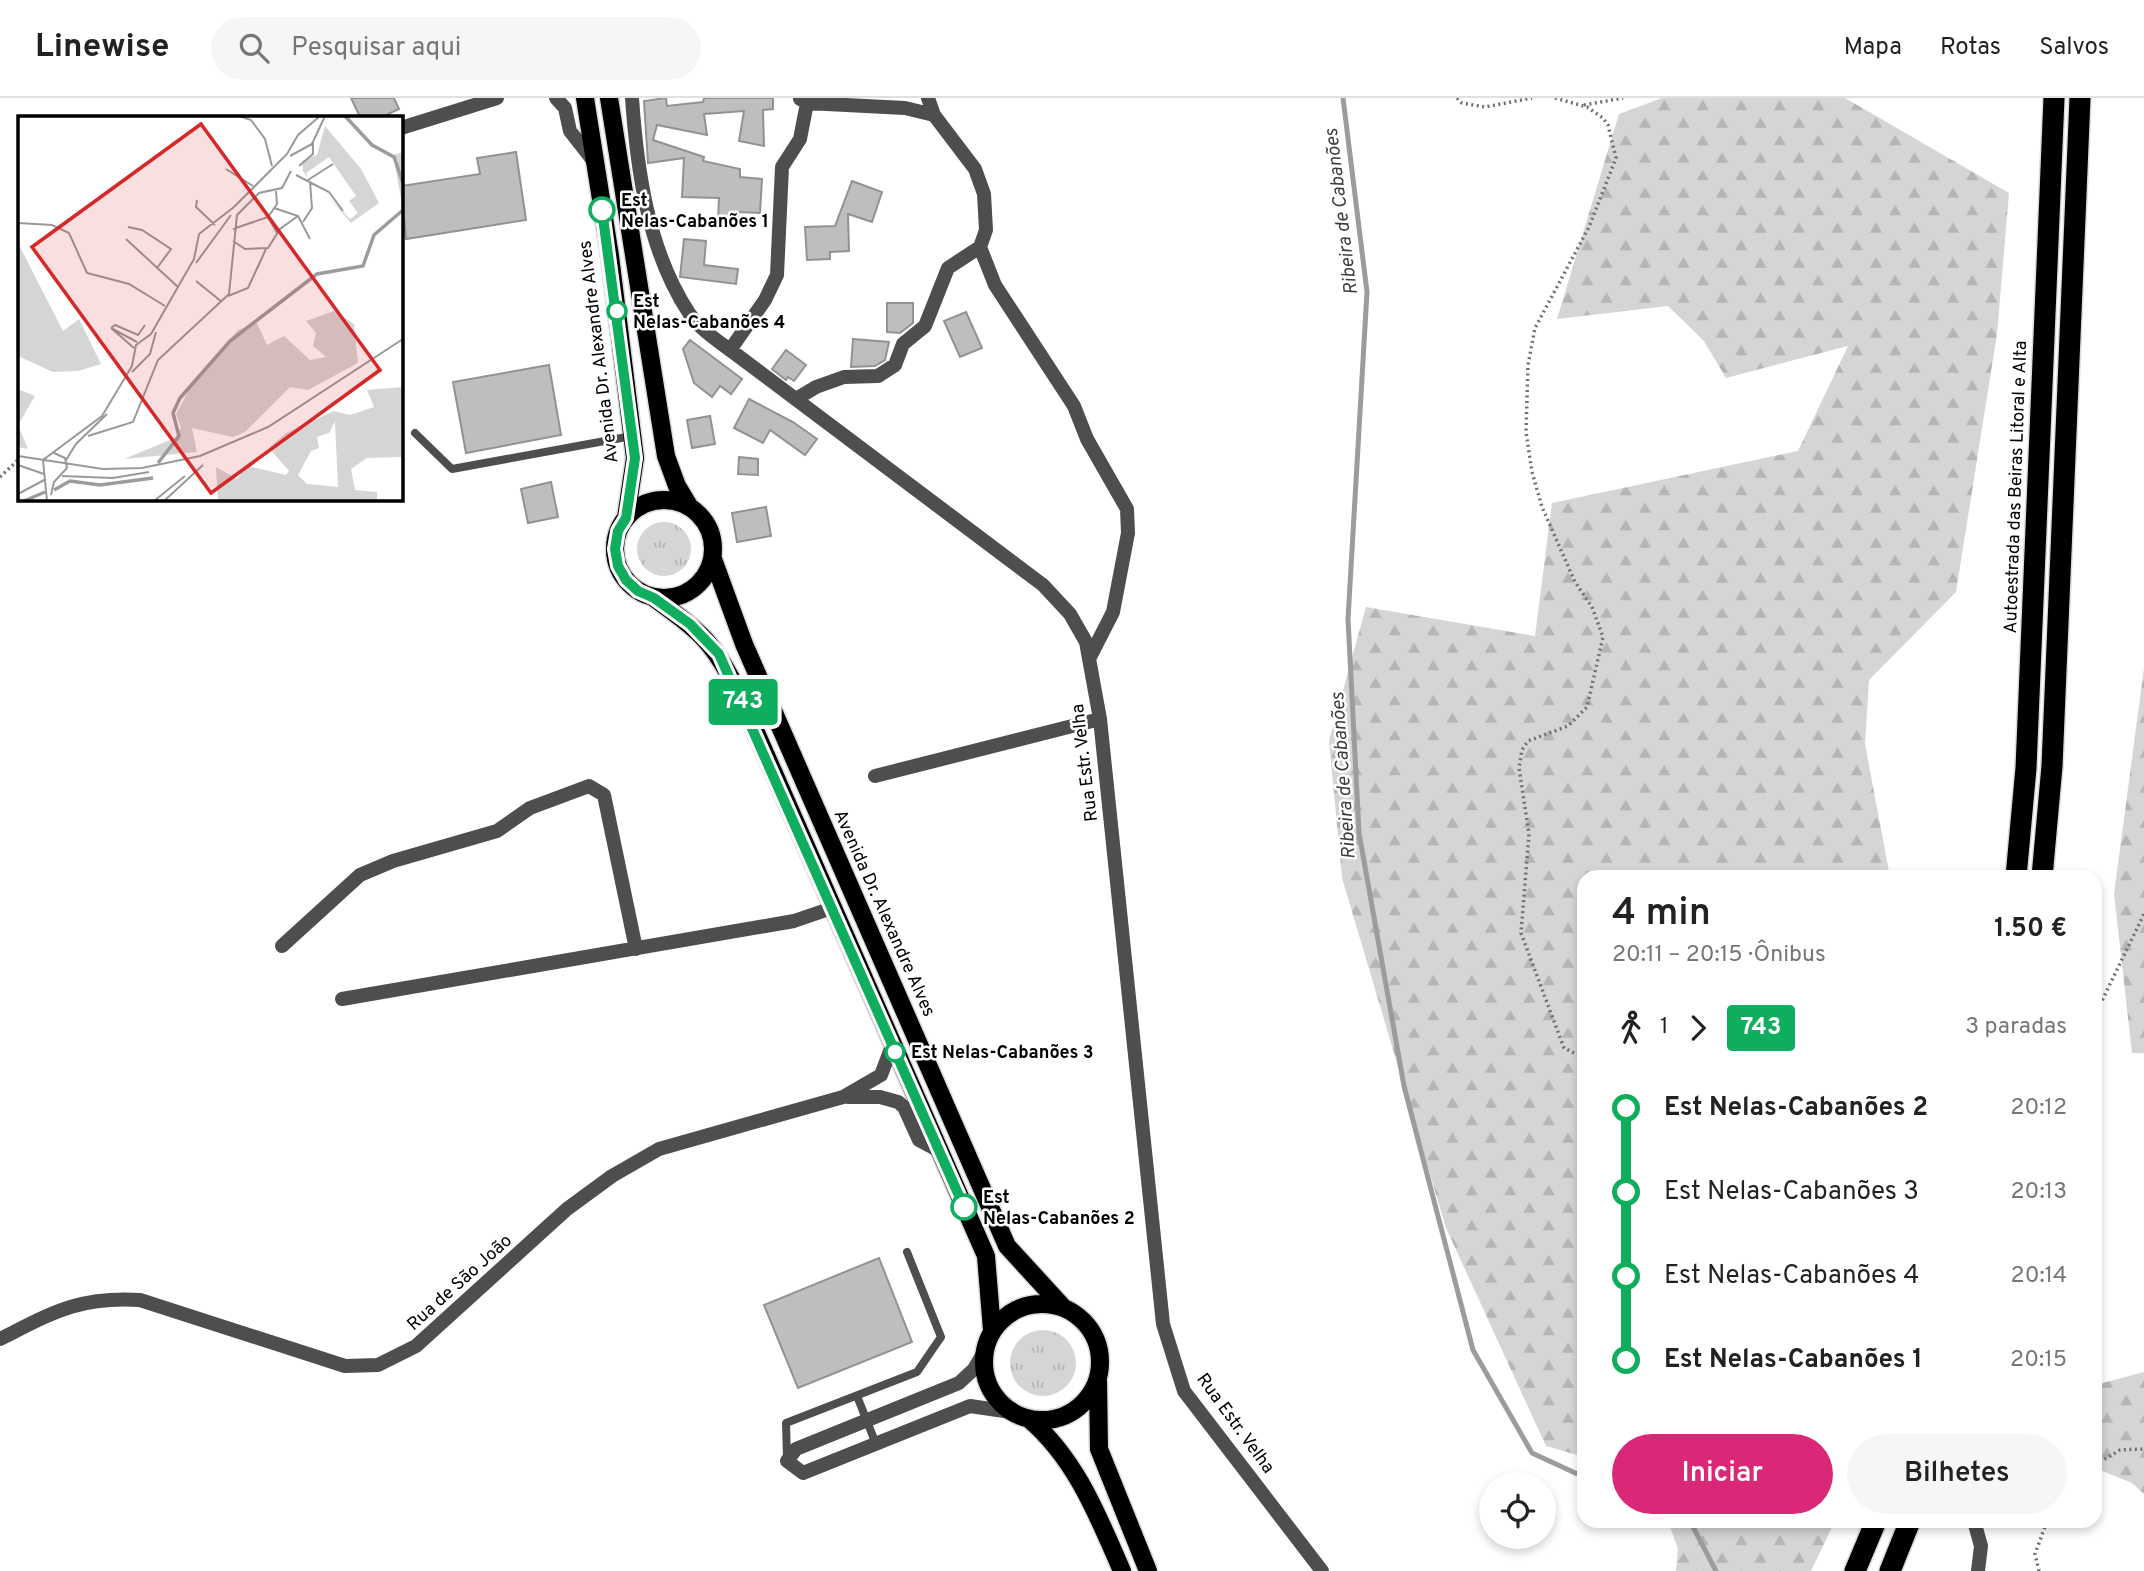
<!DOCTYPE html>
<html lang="pt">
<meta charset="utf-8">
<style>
:root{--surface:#fff;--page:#f6f6f6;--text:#222;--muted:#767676;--line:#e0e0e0;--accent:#db2777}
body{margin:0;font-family:Overpass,sans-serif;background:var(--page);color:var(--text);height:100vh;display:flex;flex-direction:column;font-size:26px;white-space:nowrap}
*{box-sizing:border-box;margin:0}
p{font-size:23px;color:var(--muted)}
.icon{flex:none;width:38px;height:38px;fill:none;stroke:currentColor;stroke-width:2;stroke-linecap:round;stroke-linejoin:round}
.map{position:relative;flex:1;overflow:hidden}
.panel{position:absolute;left:1577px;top:772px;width:525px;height:658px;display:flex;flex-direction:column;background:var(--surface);border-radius:21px;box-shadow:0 4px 10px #0003}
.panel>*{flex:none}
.badge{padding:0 14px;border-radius:5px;font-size:24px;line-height:46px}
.tools{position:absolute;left:1479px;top:1374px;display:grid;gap:14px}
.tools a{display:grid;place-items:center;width:77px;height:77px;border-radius:50%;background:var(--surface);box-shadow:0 4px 10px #0003;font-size:35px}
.map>.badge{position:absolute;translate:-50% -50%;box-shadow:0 0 0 4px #fff}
.legs{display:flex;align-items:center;gap:10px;height:77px;padding:0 35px;font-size:23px}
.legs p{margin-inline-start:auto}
.head{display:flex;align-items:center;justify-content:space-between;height:119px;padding:0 35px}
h1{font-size:38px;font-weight:600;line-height:52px}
.cta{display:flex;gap:14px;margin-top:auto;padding:14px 35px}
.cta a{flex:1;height:80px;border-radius:42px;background:var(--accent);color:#fff;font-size:28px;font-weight:600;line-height:80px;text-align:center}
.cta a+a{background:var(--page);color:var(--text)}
ul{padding:0 35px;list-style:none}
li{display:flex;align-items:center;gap:24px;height:84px;font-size:26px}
li i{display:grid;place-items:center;width:10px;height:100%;margin:0 9px;background:currentColor}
li i::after{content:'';width:18px;height:18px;margin:-9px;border:5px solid;border-radius:50%;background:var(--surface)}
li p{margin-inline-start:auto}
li:first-child i{background:linear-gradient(#0000 50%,currentColor 0)}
li:last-child i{background:linear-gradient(currentColor 50%,#0000 0)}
header{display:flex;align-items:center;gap:42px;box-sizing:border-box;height:98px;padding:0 35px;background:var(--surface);border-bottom:2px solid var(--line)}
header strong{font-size:33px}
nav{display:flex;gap:38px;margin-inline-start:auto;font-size:24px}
.search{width:490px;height:63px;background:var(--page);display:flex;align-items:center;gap:18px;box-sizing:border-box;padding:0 24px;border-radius:38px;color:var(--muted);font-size:26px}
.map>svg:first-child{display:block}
.grass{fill:url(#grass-tufts)}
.forest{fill:url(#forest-firs)}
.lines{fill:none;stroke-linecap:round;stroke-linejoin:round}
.stream{stroke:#9c9c9c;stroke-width:5}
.building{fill:#bebebe;stroke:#929292;stroke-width:2}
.primary-casing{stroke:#dbdbdb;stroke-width:21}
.highway-casing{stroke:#dbdbdb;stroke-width:24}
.path{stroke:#707070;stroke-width:3.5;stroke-dasharray:2 3.5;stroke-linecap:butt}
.lane{stroke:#4e4e4e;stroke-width:8}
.street{stroke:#4e4e4e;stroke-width:14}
.primary{stroke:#000;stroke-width:18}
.highway{stroke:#000;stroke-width:21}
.line-1-casing{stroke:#fff;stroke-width:16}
.line-1{stroke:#0fad5e;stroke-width:10}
.stop-1-dot{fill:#fff;stroke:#0fad5e;stroke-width:3.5}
.labels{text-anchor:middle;stroke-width:5;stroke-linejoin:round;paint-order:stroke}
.stop-label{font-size:18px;font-weight:bold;fill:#000;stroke:#fff;text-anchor:start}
.street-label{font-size:18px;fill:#000;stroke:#fff}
.water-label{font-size:19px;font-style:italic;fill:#3d3d3d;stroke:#fff}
.inset-river{fill:none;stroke:#9c9c9c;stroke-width:3.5}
.inset-road{fill:none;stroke:#999;stroke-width:2}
.view{fill:#d62828;fill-opacity:0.15;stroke:#d62828;stroke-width:3.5}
.inset-edge{fill:none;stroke:#000;stroke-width:3.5}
</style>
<header>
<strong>Linewise</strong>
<div class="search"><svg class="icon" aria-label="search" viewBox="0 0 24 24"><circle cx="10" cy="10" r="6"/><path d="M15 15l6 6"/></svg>Pesquisar aqui</div>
<nav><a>Mapa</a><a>Rotas</a><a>Salvos</a></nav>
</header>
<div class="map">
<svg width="2144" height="1473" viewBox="0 0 2144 1473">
<defs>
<pattern id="grass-tufts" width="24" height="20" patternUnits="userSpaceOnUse" patternTransform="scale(1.75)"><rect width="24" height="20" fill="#d5d5d5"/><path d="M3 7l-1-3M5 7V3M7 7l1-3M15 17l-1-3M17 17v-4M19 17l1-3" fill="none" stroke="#b5b5b5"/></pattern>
<pattern id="forest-firs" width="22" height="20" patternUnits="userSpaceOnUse" patternTransform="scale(1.75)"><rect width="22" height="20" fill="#d5d5d5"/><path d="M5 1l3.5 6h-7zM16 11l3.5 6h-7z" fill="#b5b5b5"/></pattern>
</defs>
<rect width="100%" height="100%" fill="#fff"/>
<!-- grass -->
<path class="grass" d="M637 451a27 27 0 1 1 54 0a27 27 0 1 1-54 0Z
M1010 1265a33 33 0 1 1 66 0a33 33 0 1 1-66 0Z"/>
<!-- forest -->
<path class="forest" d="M1662 0H1845L2009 95 1997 236 1956 494 1869 582 1865 646 1890 779H1584V1359L1546 1348 1446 1130 1342 780 1329 643 1366 509 1535 538 1552 405 1798 353 1848 248 1726 280 1704 243 1668 208 1557 221 1619 16Z
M2144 570V955H2132L2114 796Z
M2144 1274V1396L2132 1385 2095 1370V1287Z
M1668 1423H1835L1811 1473H1676L1678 1451Z"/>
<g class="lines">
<!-- stream -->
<path class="stream" d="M1343 0 1367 194 1348 521 1359 735 1404 988 1473 1252 1532 1355 1584 1379
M1690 1423 1716 1473"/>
</g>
<!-- building -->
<path class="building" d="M351 0H394L399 11 382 19H360Z
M666 0 667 8 703 4 704 0H773V11L763 12 764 48 739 43 744 13 704 16 707 37 657 27 653 42 704 59 703 63 740 71V79L762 81 760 115 738 114V122H718L719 100 682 99 684 60 648 65 644 3Z
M516 54 526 122 406 141 401 88 480 76 477 60Z
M852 83 882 94 872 124 848 116 849 153 830 154V161L807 162 805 129 835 128Z
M684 141 706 143 704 167 738 171 736 186 680 179Z
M887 205H913V225L900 235 887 234Z
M966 214 982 250 960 259 944 223Z
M853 241 889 244 885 262 875 268 851 269Z
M690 242 742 281 731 296 720 288 712 299 694 285 683 251Z
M786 252 806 267 794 283 788 279 786 282 772 271Z
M549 267 561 337 466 355 453 284Z
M749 301 793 324 817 341 805 357 770 332 763 345 734 330Z
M710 318 715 346 692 350 687 322Z
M739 359 758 361V377L738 376Z
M551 384 558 419 528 425 521 391Z
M766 409 771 438 737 444 732 415Z
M879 1160 912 1244 798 1290 764 1207Z"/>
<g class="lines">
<!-- primary casing -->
<g class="primary-casing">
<path id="primary" d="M585 0 610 158 635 360 626 420
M609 0 666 358 677 388 689 408
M615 451a49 49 0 1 1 98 0a49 49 0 1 1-98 0Z
M713 461 744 546 1007 1148 1062 1208
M654 500C702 535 714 544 740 598L986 1158 992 1232
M984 1264a58 58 0 1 1 116 0a58 58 0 1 1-116 0Z
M1098 1283 1099 1351 1148 1473
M1029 1321C1076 1361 1098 1418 1122 1473"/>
</g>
<!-- highway casing -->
<g class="highway-casing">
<path id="highway" d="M2016 779 2026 670 2054 0
M2042 779 2052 668 2080 0
M1855 1473 1876 1423
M1890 1473 1910 1423"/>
</g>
<!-- path -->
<path class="path" d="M1457 0 1462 5 1485 9 1532 0
M1555 0 1587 9 1603 20 1608 27 1616 60 1589 129 1535 230 1528 267 1526 334 1532 374 1542 409 1575 484 1592 509 1603 539 1587 609 1568 628 1528 643 1522 652 1519 670 1529 736 1521 835 1564 950 1584 960
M1584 7 1623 0
M0 379 19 361
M2095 917 2144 816
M2095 1367 2120 1352 2144 1351
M2039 1473 2035 1456 2047 1423"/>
<!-- lane -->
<path class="lane" d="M415 335 452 371 632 338
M857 1298 876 1346
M787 1360 786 1325 917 1274 941 1239 907 1154"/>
<!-- street -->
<path class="street" d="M556 0 565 10 570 33 595 65
M632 0C637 72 648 153 689 215 699 231 722 246 737 257L1043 487 1070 516 1086 544 1100 621 1163 1226 1184 1293 1322 1473
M800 1 807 5 905 10 934 17
M401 30 497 0
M980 149 995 187 1074 308 1087 341 1127 411 1128 435 1113 514 1089 561
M730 252 765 202 777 177 782 69 800 41 807 5
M796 301 816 289 844 279 878 278 895 267 903 246 925 228 948 170 980 149 986 132 984 96 975 71 934 17 928 0
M875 678 1100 621
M282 848 360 777 393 763 497 733 530 710 589 688 604 697 636 851
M342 901 794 823 832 810
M848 999H880L898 1004 904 1009 919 1042 938 1052
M0 1241C52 1215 79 1198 140 1202L345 1268 378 1267 416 1248 567 1111 612 1078 659 1051 843 999 881 977 892 948
M984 1254 974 1271 959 1285 796 1351 787 1363 803 1375 970 1308 1011 1314
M1974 1423 1981 1448 1978 1473"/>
<!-- primary -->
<use href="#primary" class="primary"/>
<!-- highway -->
<use href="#highway" class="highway"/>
</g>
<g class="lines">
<!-- line-1 casing -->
<g class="line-1-casing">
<path id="line-1" d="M602 112 635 360 626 420 618 433 615 451 618 468 626 482 638 493 654 500 690 526 719 556 964 1109"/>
</g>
<!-- line-1 -->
<use href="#line-1" class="line-1"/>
</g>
<!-- markers -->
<g class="stop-1-dot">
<circle cx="602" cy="112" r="12"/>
<circle cx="617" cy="213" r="9"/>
<circle cx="895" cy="954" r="9"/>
<circle cx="964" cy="1109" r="12"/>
</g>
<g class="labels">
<!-- stop labels -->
<g class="stop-label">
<text x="621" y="108">Est<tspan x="621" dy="21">Nelas-Cabanões 1</tspan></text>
<text x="633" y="209">Est<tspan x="633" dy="21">Nelas-Cabanões 4</tspan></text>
<text x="911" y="960">Est Nelas-Cabanões 3</text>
<text x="983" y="1105">Est<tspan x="983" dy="21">Nelas-Cabanões 2</tspan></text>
</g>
<!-- street labels -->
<g class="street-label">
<text transform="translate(598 254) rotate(-97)" y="6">Avenida Dr. Alexandre Alves</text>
<text transform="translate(2015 389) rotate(-88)" y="6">Autoestrada das Beiras Litoral e Alta</text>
<text transform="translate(1084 665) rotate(-97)" y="6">Rua Estr. Velha</text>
<text transform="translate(885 815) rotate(66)" y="6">Avenida Dr. Alexandre Alves</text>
<text transform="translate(459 1184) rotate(-42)" y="6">Rua de São João</text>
<text transform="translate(1236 1325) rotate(54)" y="6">Rua Estr. Velha</text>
</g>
<!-- water labels -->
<g class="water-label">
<text transform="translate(1340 114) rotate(-97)" y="7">Ribeira de Cabanões</text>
<text transform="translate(1342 678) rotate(-94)" y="7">Ribeira de Cabanões</text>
</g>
</g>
<!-- overview -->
<g transform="translate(18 18)">
<rect width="385" height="385" fill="#fff"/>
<path d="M307 10 343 53 361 87 333 107 309 79 332 103 340 97 331 85 338 80 311 41 288 57 291 64 285 55 284 45 299 39Z" fill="#d5d5d5"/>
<path d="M0 127 45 215 61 203 83 248 60 255 35 256 0 240ZM316 195 336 208 340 247 290 274 272 271 227 316 215 321 174 312 179 336 106 343 157 322 163 312 158 298 174 268 220 214 239 207 249 229 266 220 292 244 308 241 295 230 298 217 288 205ZM385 271 383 341 349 342 333 353 337 374 359 376V385H200L198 351 219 363 229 350 268 359 271 355 251 332 268 317 316 295 332 299 356 291 349 274ZM317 305 320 371 289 368 280 359 293 335 301 332 299 321 311 317ZM0 273 17 280 0 309 10 333 0 331Z" fill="#d5d5d5" fill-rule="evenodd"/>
<path d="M385 36V93L375 39Z" fill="#d5d5d5"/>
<path class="inset-river" d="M327 0 354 29 376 41 385 67M140 347 161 320 155 297 162 282 212 225 299 158 345 150 356 119 385 94M36 374 52 365 82 369 135 362M6 385 27 376"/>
<path class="inset-road" d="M221 0 233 4 247 23 254 50M272 40 294 28 307 0M281 50 295 38V26M208 53 235 70M278 59 311 76 325 95M290 64 315 48M258 75 259 88 250 101 259 117M179 84 178 91 197 109M256 92 280 100 292 123M285 106 294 92 292 66M0 107 34 109 51 117 69 157 111 168 147 190M110 111 124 114 153 133 139 152M215 113 250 101M108 123 160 171M215 125 227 133 250 132 262 113 280 100M178 147 213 99M178 165 204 186M210 180 230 172 248 133M93 212 97 209 120 219 127 209M93 212 116 232M93 212 119 226M114 256 132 238 138 216M70 320 115 306 140 244 211 178 219 99 241 77 264 72 273 55M0 340 85 353 124 352 182 340 250 311 385 223M48 344 58 328 89 298M0 349 26 358M44 360 95 362 131 356M0 378 28 363M33 379 36 366 49 352 47 342 36 337M29 385 25 344 84 300 114 250 118 229 133 218 176 143 181 118 216 91 269 38 280 19 302 0M136 385 167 360M146 385 185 349"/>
<path class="view" d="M183 8 362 254 193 377 14 131Z"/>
<rect width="385" height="385" class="inset-edge"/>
</g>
</svg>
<div class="tools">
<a><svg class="icon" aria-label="locate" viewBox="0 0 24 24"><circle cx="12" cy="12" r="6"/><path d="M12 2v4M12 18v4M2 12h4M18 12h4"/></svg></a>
</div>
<b class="badge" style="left:743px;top:604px;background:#0fad5e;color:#fff">743</b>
<section class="panel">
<div class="head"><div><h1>4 min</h1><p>20:11 – 20:15 · Ônibus</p></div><b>1.50 €</b></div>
<div class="legs"><svg class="icon" aria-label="walk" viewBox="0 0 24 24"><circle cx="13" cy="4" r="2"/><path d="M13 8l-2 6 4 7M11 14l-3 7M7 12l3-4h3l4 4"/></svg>1<svg class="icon" aria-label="forward" viewBox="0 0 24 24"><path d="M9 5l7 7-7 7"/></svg><b class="badge" style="background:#0fad5e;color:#fff">743</b><p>3 paradas</p></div>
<ul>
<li><i style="color:#0fad5e"></i><b>Est Nelas-Cabanões 2</b><p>20:12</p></li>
<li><i style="color:#0fad5e"></i><span>Est Nelas-Cabanões 3</span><p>20:13</p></li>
<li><i style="color:#0fad5e"></i><span>Est Nelas-Cabanões 4</span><p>20:14</p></li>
<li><i style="color:#0fad5e"></i><b>Est Nelas-Cabanões 1</b><p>20:15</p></li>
</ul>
<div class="cta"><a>Iniciar</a><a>Bilhetes</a></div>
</section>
</div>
